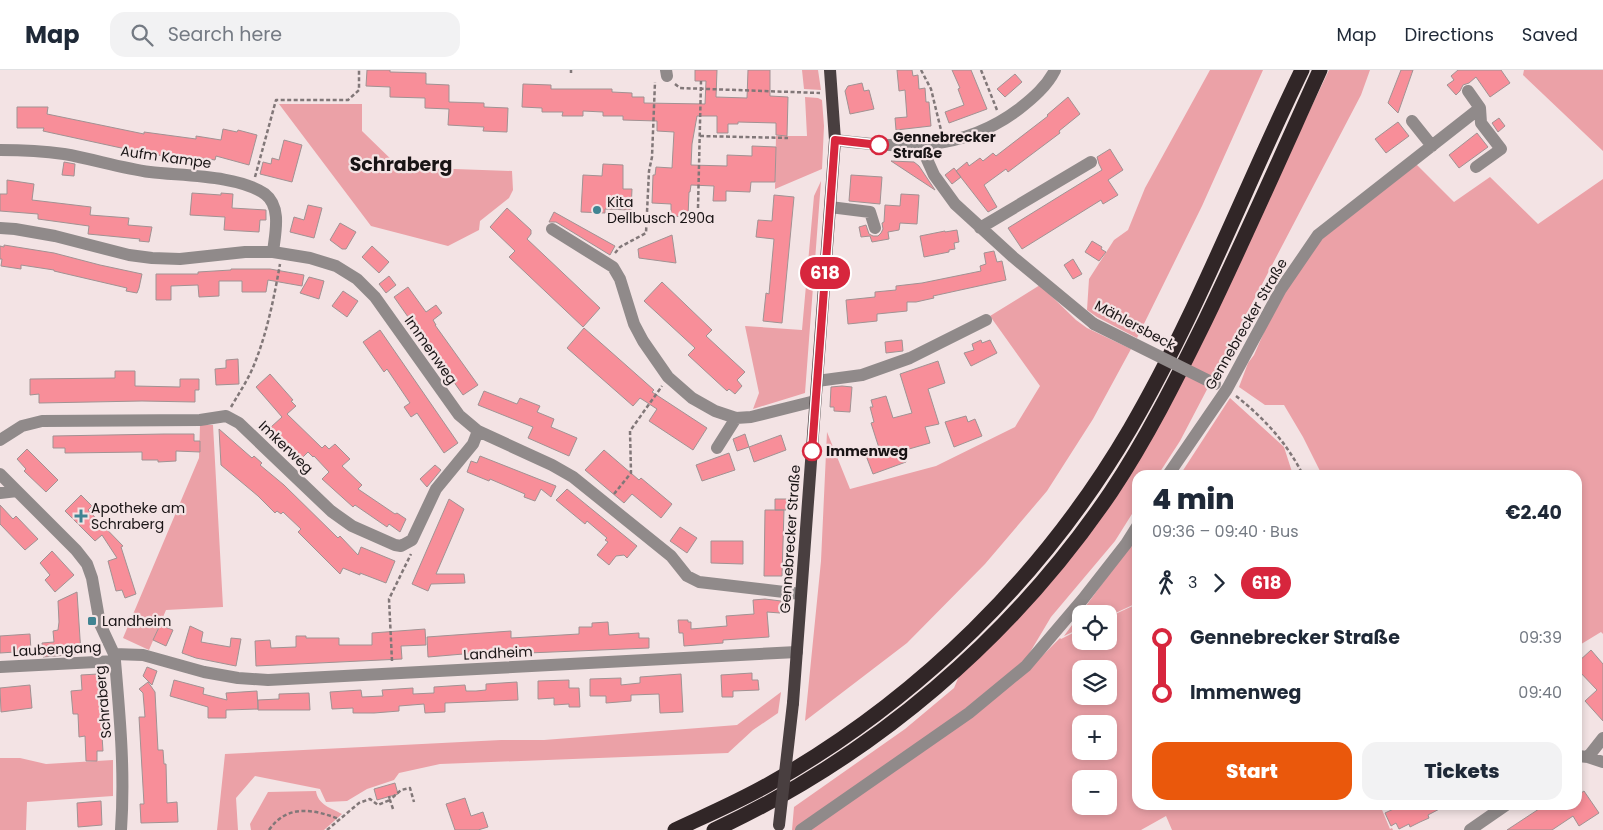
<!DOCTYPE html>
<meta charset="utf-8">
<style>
:root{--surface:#fff;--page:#f2f2f3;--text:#1f2937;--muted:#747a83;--line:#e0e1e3;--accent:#ea580c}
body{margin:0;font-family:Poppins,sans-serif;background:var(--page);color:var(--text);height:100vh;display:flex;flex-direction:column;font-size:19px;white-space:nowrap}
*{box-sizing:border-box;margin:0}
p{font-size:16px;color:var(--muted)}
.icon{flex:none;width:28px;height:28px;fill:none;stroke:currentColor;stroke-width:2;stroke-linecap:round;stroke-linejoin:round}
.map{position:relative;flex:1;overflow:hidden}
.drawer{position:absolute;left:1132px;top:400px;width:450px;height:340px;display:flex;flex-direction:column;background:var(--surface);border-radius:15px;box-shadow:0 2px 8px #0003}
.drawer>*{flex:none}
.badge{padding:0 10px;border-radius:16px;font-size:18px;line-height:32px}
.controls{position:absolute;left:1072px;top:535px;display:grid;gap:10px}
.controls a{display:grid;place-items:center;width:45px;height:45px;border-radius:10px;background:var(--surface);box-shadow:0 2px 8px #0003;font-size:25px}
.map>.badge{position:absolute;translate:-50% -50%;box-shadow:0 0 0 2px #fff}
.legs{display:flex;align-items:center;gap:8px;height:55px;padding:0 20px;font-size:16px}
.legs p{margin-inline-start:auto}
.headline{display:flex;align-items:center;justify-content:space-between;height:85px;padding:0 20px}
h1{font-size:28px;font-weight:800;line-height:38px}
.primary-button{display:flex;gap:10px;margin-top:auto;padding:10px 20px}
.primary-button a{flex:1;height:58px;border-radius:15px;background:var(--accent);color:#fff;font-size:20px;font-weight:800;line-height:58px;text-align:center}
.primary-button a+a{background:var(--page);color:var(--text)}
ul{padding:0 20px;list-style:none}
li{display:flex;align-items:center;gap:18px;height:55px;font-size:19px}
li i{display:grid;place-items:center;width:8px;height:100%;margin:0 6px;background:currentColor}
li i::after{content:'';width:12px;height:12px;margin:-6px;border:4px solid;border-radius:50%;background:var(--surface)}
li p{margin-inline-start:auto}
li:first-child i{background:linear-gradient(#0000 50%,currentColor 0)}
li:last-child i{background:linear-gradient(currentColor 50%,#0000 0)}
header{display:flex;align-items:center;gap:30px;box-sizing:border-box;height:70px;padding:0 25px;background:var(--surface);border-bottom:1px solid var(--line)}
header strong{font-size:24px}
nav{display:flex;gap:28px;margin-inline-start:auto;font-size:18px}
.search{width:350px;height:45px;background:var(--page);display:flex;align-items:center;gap:12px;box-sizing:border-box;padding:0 18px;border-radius:15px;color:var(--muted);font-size:19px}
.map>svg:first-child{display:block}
.green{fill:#eba1a7;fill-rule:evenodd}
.building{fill:#f88e99;stroke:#a19293}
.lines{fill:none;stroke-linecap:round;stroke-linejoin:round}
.path{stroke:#817778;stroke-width:2.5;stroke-dasharray:4 2.5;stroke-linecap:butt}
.minor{stroke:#908a8a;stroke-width:12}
.major{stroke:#493f40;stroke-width:12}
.highway{stroke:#312627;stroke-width:15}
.minor-bridge{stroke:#908a8a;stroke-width:12}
.major-bridge{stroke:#493f40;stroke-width:12}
.line-1-casing{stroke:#fff;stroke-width:11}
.line-1{stroke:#d7263d;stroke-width:8}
.stop-1-dot{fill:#fff;stroke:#d7263d;stroke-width:2.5}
.poi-dot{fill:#408492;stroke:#f3e3e4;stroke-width:2}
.labels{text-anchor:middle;stroke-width:4.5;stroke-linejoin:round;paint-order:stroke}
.stop-label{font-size:14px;font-weight:bold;fill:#191415;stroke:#f3e3e4;text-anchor:start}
.street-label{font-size:14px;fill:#191415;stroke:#f3e3e4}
.poi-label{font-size:14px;fill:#191415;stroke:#f3e3e4;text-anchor:start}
.district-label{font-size:19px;font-weight:bold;fill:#191415;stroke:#f3e3e4}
</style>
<header>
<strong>Map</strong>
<div class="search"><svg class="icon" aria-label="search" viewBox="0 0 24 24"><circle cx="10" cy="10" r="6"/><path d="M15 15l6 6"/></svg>Search here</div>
<nav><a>Map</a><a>Directions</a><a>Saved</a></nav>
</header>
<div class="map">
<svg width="1603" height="760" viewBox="0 0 1603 760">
<rect width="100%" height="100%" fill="#f3e3e4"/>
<!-- green -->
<path class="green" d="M802 0H818L821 20 804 19Z
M1210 0H1263L1202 136 1137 268 1097 247 1087 240 1089 209 1114 170 1128 160 1145 118Z
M1329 0H1370L1361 25 1180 371 1158 405H1138L1137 436 1115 471 1051 547 1023 594 968 641 796 760H792L794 737 905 659 954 618 959 606 1100 448 1224 220Z
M1524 0H1603V81L1523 5Z
M805 27 818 28 822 30 824 56 822 99 775 119 776 66H807Z
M279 34H362V61L399 97 512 101 513 120 509 128 480 151 479 160 448 176 371 156Z
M1416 94 1454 132 1490 107 1538 154 1603 109V564L1601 562 1578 576V405H1322L1303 367 1284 335H1265L1239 317 1248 293 1254 285 1276 235 1319 171Z
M821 111 805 323 753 339 759 323 745 256 802 260 814 126Z
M1040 215 1076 250 1087 258 1131 279 1093 349 1047 421 985 494 907 573 805 651 821 491 827 362 850 419 936 396 1015 357 1040 316 990 246Z
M1230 328 1284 377 1293 405H1180Z
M200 355H213L223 537 166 540 149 580 123 568 199 388Z
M1137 466V533L1109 546V544H1081V558L1064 566Z
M1137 534 1138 735H1380L1390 759 1392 758 1393 760H1172L1166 746 1141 760H805L1031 597 1060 568 1061 569 1081 559V571H1109V547ZM1081 599H1109V626H1081ZM1081 654H1109V681H1081ZM1081 709H1109V736H1081Z
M781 622 778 643 753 660 728 683 440 694 399 703 394 710 367 719 347 731 326 732 320 719 255 706 236 728 238 760H217L225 684 501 670H544L737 655Z
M0 688H20L46 694 113 690V726L27 732 26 760H0Z
M316 721C318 735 331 738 342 744L324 760H251L250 754 268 722Z"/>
<!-- building -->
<path class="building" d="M367 0H390V2L426 3V14L449 15V32L484 33V37L508 38 507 62 483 61 484 57 448 55 449 39 425 38V28L390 27V17L366 16Z
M695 0H717L716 27 747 28 748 0H770V26L788 27 787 66 776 65V53L738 52V54H728V63H717V46H697L692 74 691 95 727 96V85L752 86V76L776 77 775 112H751L750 122 726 121V131H713L714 116 691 115 690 122H689L688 147 671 146V134L652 133 653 105H655L656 97 672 98 674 62 657 61V51L623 50V46H603V42L583 41V46H562L563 42H542V38L522 37 523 14 551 15V19H612V22L632 23V27H644V33L705 34 706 11H695Z
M897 0H912L913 6 918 5 919 19 925 18 926 32H929L931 56 896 60 895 48 907 47 905 20 899 21Z
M952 0H971L987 39 949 53 945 42 964 35 958 19 960 18Z
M1401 0H1413L1398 43 1388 33Z
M1458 0H1501L1510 13 1490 27 1476 7 1469 13 1463 15 1460 21 1456 25 1447 15 1454 10 1451 6Z
M1015 4 1022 12 1005 27 997 19Z
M862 13 864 21 869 20 874 39 850 44 845 21 848 16Z
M1068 27 1080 44 1059 61 1060 63 1008 102 1006 99 984 115 997 137 988 142 956 101 967 92 969 96 980 88 983 91 993 83 996 86 1048 46 1047 45Z
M17 37H48L47 44 144 64V62L196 69V66L221 70 223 59 237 62 238 60 257 65 249 95 216 86 215 90 201 88V90L149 84 43 61 44 58H17Z
M1499 48 1505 56 1498 62 1492 53Z
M1398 52 1409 66 1386 83 1375 69Z
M1477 63 1488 77 1459 98 1449 85Z
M284 70 302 75 292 112 260 104 263 92 271 94 272 88 279 90Z
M1110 79 1123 100 1108 110 1118 125 1103 134 1101 130 1022 179 1008 158 1102 100 1099 94 1097 87Z
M891 91 914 92 919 96 935 120Z
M64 92 75 94 74 106 62 105Z
M603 94 623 95V119H632L631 140 605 139V143L581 142 583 105 602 106Z
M954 98 961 107 952 114 945 105Z
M851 105 882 107 880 134 849 131Z
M7 110 34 114 32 130 91 137 90 145 129 148 128 155 152 157 149 172 139 171 140 169 88 164 89 156 38 149V144L0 141V124H7Z
M192 123 221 125V123L233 124 232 138 266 140V150H260L259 162 224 160 225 147 190 145Z
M901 124 919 125 917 154 900 153 899 160 888 162 889 169 872 172 870 166 861 167 859 157 866 155 869 164 873 166H878L881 163 883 159 882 153 884 152 885 135 900 136Z
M774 125 794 127 782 253 763 251 766 223 769 224 774 169 756 167 758 150 772 151Z
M308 135 322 138 314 168 290 162 294 147 304 150Z
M507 138 531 160V164L527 169 600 238 583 257 509 187 515 181 490 157Z
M554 142 615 176 610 185 556 152H549Z
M340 153 356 162 346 179H342L330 170Z
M957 160 959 172 954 173 955 179 949 180V182L924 187 920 166 945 161V162Z
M672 165 676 193 639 188 638 179Z
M1092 171 1102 177 1101 179 1106 182 1099 191 1085 182Z
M4 175 54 183 100 195 142 204 139 218 137 223 126 221 127 218 54 201V200L21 195V199L1 196 2 189H0V176L4 177Z
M372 176 389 192 379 203 362 187Z
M994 181 997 192 1002 191 1006 210 933 226 934 228 916 232H907V241L877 244V251L848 254 846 230 875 227V222L896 220V216L922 213 981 201 980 196 986 194 984 183Z
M1073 189 1082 204 1073 209 1064 195Z
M231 199H270L304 205 302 216 268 210 266 222H242V211H219V226L199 227 198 215 171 216V230H156V204H198V202L231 200Z
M389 206 396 215 386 223 379 214Z
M309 207 324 211 319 229 300 223Z
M662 212 712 260 706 266 745 302 737 310 742 316 735 324 729 319 727 321 688 285 695 278 644 231Z
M408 217 426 242 436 235 442 243 433 250 436 255H435L478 315 463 325 394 227Z
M343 221 358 231 347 247 332 236Z
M584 258 654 320 652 322 707 358 693 380 649 351 657 339 640 328 633 336 567 278Z
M380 260 458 373 444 383 417 343 411 347 404 337 410 333 387 299 384 302 363 272Z
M902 270 903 281 886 283 885 272Z
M981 270 982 273 990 270 997 283 971 296 964 283 974 280 972 274Z
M238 289 239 314 216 315 215 299 226 298V290Z
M938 291 945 313 928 319 939 354 925 357 930 373 902 381 906 392 873 404 865 383 879 378 871 353 874 352 870 337H873L871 330 886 326 893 348 912 343 900 304Z
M115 301H135V316L180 317V309H199V320H195V332L142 331 39 333V324L30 325V309L115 308Z
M270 304 293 330 291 331 296 336 287 344 322 378 325 375 329 379 335 374 350 389 342 396 362 415 358 419 395 444 397 443 406 449 400 462 389 454 387 457 355 435 353 437 322 409 329 402 314 386 313 387 308 382 301 389 271 357 282 347 256 317Z
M842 316 852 317 850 342 834 341V337H830L831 317Z
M484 321 517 334 520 328 540 336 537 342 554 349 551 357 577 368 569 386 528 368 533 357 478 335Z
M966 346 968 352 975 349 982 366 954 377 945 352Z
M219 359 252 388 254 386 262 393 260 395 284 415 338 468 340 466 358 485 361 477 395 491 386 513 360 503V505L343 498 340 504 298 462 301 459 283 442 281 444 277 441 275 443 258 426 221 395Z
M164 364H194V371H200V382L176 381V391L158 392V390H142V382L65 383V378H53V366Z
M745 364 749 377 781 365 786 380 754 392 749 377 737 381 733 369Z
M27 379 58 410 46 422 24 401 26 399 17 389Z
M604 380 639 410 641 408 672 434 661 448 632 424 624 433 585 400Z
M729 383 735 400 702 411 696 395Z
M480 386 556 416 551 427 541 419 535 431 524 427 525 424 490 409 489 411 467 402 471 391 477 393Z
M435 395 441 400 427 417 420 409Z
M567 419 637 476 627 488 624 485 616 486 609 495 597 485 608 472 605 470 607 468 587 451 585 454 556 430Z
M81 425 92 436 88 440 123 476 121 477 136 524 125 528 122 520 116 521 108 491 117 488 102 465 95 471 65 441Z
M449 429 464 439 436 504H464L465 513 431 514 428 521 412 514Z
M775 429H787L786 440H775Z
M0 435 13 449 16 446 38 469 25 480 0 454Z
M765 440H784L782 506H764Z
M680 457 697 468 687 483 670 471Z
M711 471H743V494L711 493Z
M52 481 74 505 55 522 45 510 50 505 40 493Z
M77 522 81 584 43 587 42 573 54 572 53 561 58 560 59 552 58 531Z
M765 529 781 531 780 543 767 542 769 567 723 570V573L684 576 683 563H679L678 550H688V552H691V559L727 556 726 546 754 544 753 530Z
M608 552 609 565 639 563V568H649V578L528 583V581L487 582 428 587 427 567 511 561V568L579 564V557H592V553Z
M160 555 173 560 166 576 153 570Z
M190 556 203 562 201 572 230 577 231 568 241 569 236 596 196 588 182 583Z
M425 559 426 575 401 576 402 589 256 596 255 571 270 570 271 578 296 577V566H306V568H339V575H372V563Z
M30 564 31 581 0 583V566Z
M1591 580 1603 594V651L1585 631 1597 620 1578 600V592Z
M147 597 157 601 152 615 143 606Z
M752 603V610H758L759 620 733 621V627H722L721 605Z
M98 604 103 681H97V691H86L85 666 79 667 78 644H73L71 621 82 620 81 605Z
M681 604 683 642 660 643 659 624 631 625V631L606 633V626H590V609L621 608V615L640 613V607Z
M174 610 204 618 203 624 227 630 226 623 257 621 258 639 226 640V648H208V637L170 626Z
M569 610V618H579L580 637H569V634L554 635V628L538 629V611Z
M148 612 155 622 158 680H163L164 694H166L167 733 177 732 178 752 141 753 140 734H144L139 647H145L143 623 139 619Z
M517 612 518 630 445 633V642L425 643 424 634 399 636V641L374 643H353V638L332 639 330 622 361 620 362 627 383 626 382 620 413 618V624L434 623V617L465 615 466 621H476L486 620V614Z
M30 615 32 638 1 642 0 618Z
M309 623 310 640H258V630L279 629V624Z
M395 713 398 724 377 730 374 719Z
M1584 721 1599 743 1579 756 1573 746 1552 760H1507L1545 735H1578V725Z
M465 728 471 746 483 742 488 757 478 760H455L446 734Z
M101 731 102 755 78 757 77 733Z
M1402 735H1447L1428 745 1429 748 1420 752 1410 757 1409 754 1399 759 1396 753 1391 756 1385 743Z"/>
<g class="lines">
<!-- path -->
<path class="path" d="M921 0 931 19 941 60
M981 0 997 40
M571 3V0
M675 14 680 18 820 23
M700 66 788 68
M255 107 276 30H348L359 20V0
M698 138 701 11
M615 183 620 177 646 163 649 101 652 87 655 12
M1236 326C1264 348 1287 373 1303 405
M231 337C239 323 248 310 254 295 267 263 274 228 280 194
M614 424 631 403 630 361 662 316
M392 591 389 529 411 484
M393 739 390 730 401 720 410 718 414 732
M269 760C287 734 313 739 339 749
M327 760 359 733 370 729 378 735 390 730 389 726"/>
<!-- minor -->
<path class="minor" d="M666 0 667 6
M1468 21 1480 38 1481 53 1501 79 1476 97
M1412 51 1432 76
M835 70C902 79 962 82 1019 39 1033 28 1047 16 1055 0
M921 76 934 105 955 134 1013 187 1094 254
M0 80C22 80 43 81 64 84 93 89 121 98 150 102 183 106 238 105 265 124 282 137 275 164 273 182
M830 137 870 142 875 158
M0 158 15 159 55 166 129 185 152 188 180 189 245 182H273L310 188 336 196 357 209 375 227 459 345 478 361 552 395 573 407 671 486 687 506 699 512 801 524
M980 158 1091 92
M552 159 613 197 620 209 634 254 643 271 668 307 692 328 715 341 736 348 751 347 815 331
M817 311 862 305 910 288 986 250
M0 370 22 356 42 351 200 350 226 346 239 353 331 441 352 456 395 475 401 476 412 470 436 419 473 374 478 361
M717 378 736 348
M0 404 76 480 87 494 92 508 100 554 114 584 115 591C120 649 125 702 121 760
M1168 405 1227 319 1281 219 1318 165 1480 38
M0 423 17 421
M114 584 143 585 204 602 238 608 268 610 797 582
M0 597 115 591
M1578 686 1588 687 1603 692
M1588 687 1603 668
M801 760 969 643 1026 596 1083 529 1126 474 1138 455
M1470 760 1506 735"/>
<!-- major -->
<path class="major" d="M793 633 835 70 830 0"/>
<!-- highway -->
<path class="highway" d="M675 760C707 745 740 731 771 713 919 629 1044 506 1130 359 1197 244 1244 119 1302 0
M714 760C874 686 1012 568 1111 422 1147 368 1176 310 1205 251 1245 168 1282 84 1320 0"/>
<!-- minor-bridge -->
<path class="minor-bridge" d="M1094 254 1215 314"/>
<!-- major-bridge -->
<path class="major-bridge" d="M779 755 793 633"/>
</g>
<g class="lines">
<!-- line-1 casing -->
<g class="line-1-casing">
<path id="line-1" d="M812 381 835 70 879 75"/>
</g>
<!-- line-1 -->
<use href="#line-1" class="line-1"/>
</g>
<!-- markers -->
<g class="stop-1-dot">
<circle cx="879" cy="75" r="9"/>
<circle cx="812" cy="381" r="9"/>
</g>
<g class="poi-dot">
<circle cx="597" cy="140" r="5"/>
<path d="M78.5 438.5h5v5h5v5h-5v5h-5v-5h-5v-5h5z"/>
<rect x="87" y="546" width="10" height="10" rx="2.5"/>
</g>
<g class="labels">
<!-- stop labels -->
<g class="stop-label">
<text x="893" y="72">Gennebrecker<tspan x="893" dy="16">Straße</tspan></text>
<text x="826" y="386">Immenweg</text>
</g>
<!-- street labels -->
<g class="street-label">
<text transform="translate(166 87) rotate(8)" y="5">Aufm Kampe</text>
<text transform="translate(1246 254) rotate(-60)" y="5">Gennebrecker Straße</text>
<text transform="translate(1135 255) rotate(28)" y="5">Mählersbeck</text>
<text transform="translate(431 280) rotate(55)" y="5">Immenweg</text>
<text transform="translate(286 377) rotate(44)" y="5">Imkerweg</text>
<text transform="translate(790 469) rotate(-86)" y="5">Gennebrecker Straße</text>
<text transform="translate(57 579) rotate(-3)" y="5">Laubengang</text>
<text transform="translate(498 583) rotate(-3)" y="5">Landheim</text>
<text transform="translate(103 632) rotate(-95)" y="5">Schraberg</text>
</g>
<!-- poi labels -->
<g class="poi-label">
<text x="607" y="137">Kita<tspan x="607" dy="16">Dellbusch 290a</tspan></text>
<text x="91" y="443">Apotheke am<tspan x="91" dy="16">Schraberg</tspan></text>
<text x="102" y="556">Landheim</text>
</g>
<!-- district labels -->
<g class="district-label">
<text x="401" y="101">Schraberg</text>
</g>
</g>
</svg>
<div class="controls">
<a><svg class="icon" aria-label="locate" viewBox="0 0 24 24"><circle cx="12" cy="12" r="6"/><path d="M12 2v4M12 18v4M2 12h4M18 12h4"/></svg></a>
<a><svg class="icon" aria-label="layers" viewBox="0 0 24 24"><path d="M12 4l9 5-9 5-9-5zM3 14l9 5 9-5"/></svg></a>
<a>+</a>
<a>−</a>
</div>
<b class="badge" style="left:825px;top:203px;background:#d7263d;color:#fff">618</b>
<section class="drawer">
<div class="headline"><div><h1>4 min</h1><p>09:36 – 09:40 · Bus</p></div><b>€2.40</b></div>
<div class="legs"><svg class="icon" aria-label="walk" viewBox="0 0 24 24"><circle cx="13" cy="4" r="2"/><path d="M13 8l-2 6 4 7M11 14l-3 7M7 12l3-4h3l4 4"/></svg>3<svg class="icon" aria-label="forward" viewBox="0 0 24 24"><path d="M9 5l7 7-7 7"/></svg><b class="badge" style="background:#d7263d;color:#fff">618</b></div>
<ul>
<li><i style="color:#d7263d"></i><b>Gennebrecker Straße</b><p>09:39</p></li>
<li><i style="color:#d7263d"></i><b>Immenweg</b><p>09:40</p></li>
</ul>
<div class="primary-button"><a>Start</a><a>Tickets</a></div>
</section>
</div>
